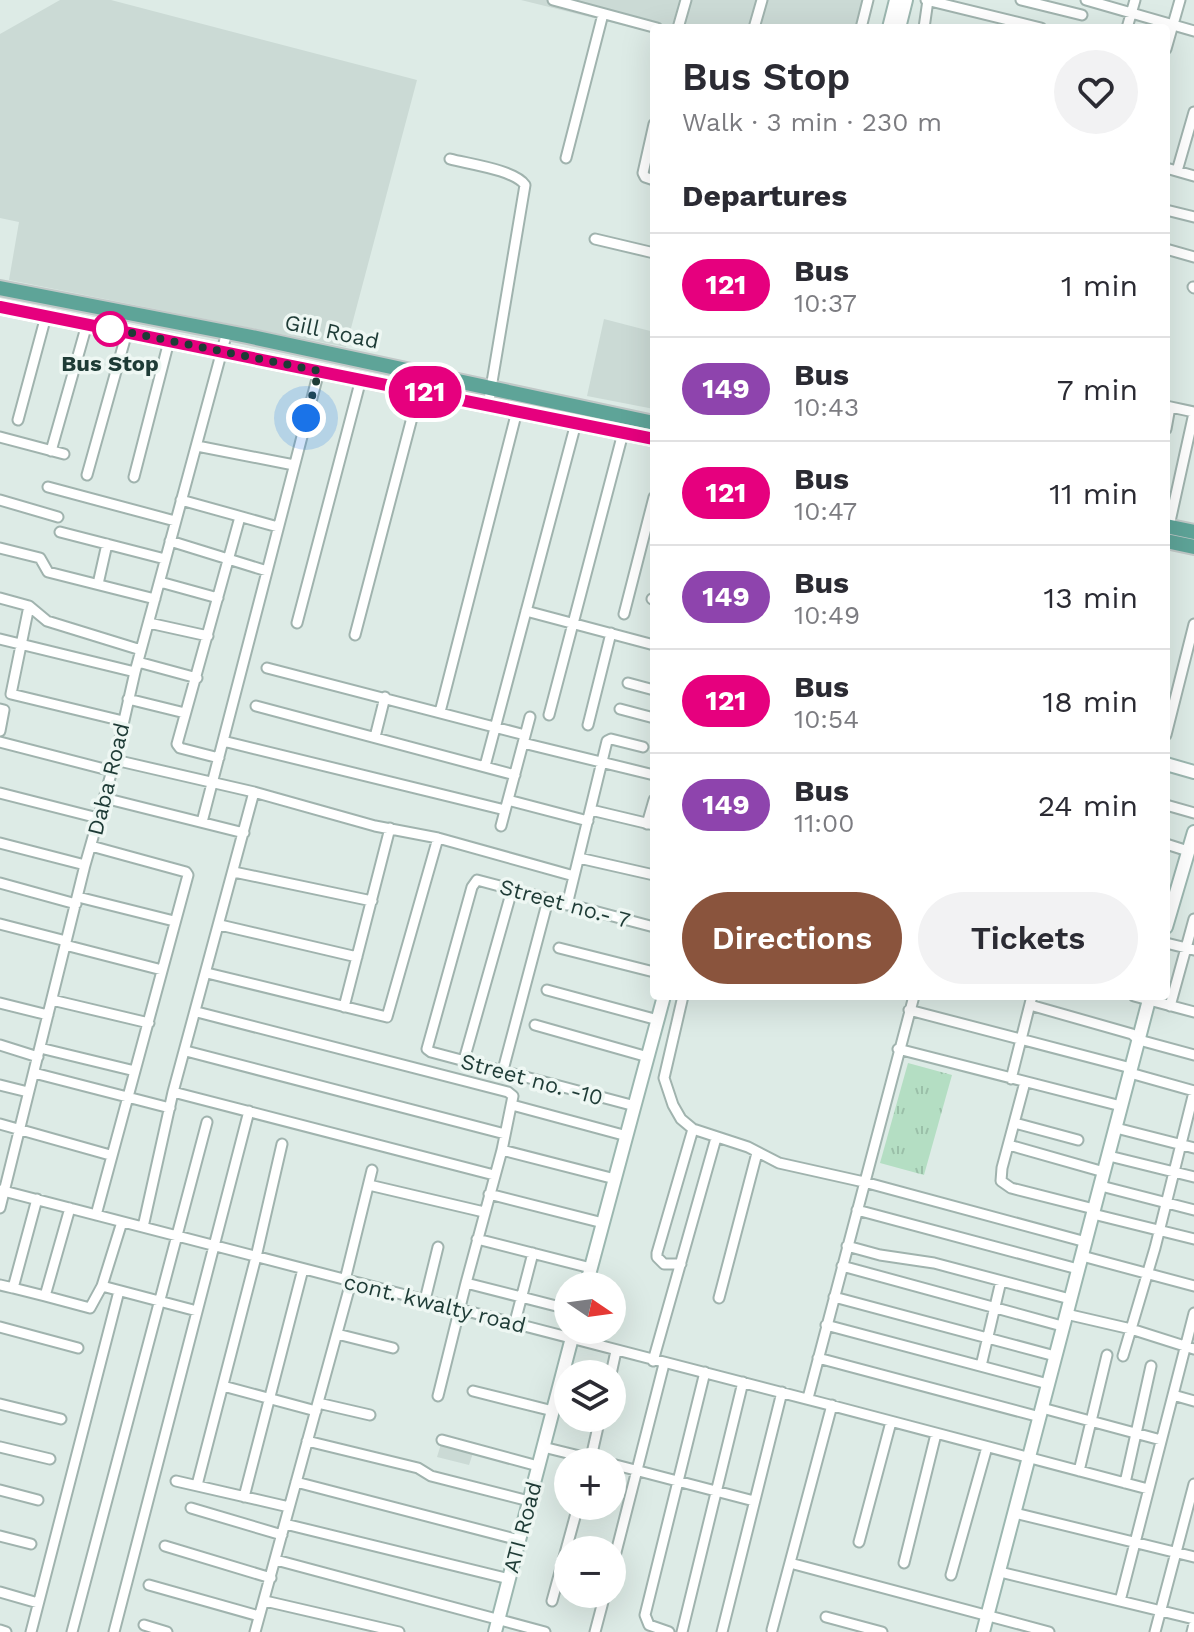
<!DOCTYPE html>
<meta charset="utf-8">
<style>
:root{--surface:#fff;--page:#f2f2f3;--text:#2b2b33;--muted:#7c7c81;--line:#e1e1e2;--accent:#8a543d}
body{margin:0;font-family:"Work Sans",sans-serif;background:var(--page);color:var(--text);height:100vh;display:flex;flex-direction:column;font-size:30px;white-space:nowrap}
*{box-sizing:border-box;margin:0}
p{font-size:26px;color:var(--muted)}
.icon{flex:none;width:44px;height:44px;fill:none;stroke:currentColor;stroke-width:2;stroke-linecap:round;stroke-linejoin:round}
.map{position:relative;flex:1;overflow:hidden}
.drawer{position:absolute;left:650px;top:24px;width:520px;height:976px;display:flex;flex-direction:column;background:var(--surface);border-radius:8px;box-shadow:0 8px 32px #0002}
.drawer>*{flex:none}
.badge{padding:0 16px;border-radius:26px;font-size:28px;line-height:52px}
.needle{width:52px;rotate:103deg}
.fabs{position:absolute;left:554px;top:1272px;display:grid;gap:16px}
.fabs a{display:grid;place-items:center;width:72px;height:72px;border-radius:50%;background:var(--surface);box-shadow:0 8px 32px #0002;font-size:40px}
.you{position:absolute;width:40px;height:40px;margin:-20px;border:6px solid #fff;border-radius:50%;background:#1a73e8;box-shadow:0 0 0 12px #1a73e833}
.map>.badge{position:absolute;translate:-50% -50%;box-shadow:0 0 0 4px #fff}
h2{padding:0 32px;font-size:30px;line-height:72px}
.round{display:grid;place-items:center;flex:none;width:84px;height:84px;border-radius:42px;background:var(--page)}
.head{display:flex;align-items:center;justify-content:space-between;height:136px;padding:0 32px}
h1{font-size:38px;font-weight:600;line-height:60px}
.action{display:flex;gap:16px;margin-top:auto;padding:16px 32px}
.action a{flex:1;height:92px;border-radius:48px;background:var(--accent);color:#fff;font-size:32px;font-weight:600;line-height:92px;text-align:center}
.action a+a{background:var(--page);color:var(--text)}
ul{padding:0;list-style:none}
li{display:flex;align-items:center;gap:24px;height:104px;padding:0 32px;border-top:2px solid var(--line)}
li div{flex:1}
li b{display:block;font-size:30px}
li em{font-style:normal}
li .badge{min-width:88px;font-weight:700;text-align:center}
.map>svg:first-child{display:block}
.built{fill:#cbdad5}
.park{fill:url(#park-tufts)}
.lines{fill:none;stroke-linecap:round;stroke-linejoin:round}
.street-casing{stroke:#a0b3ae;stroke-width:13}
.secondary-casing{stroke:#9cb7b0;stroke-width:16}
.primary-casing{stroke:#c0c8c7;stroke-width:18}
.street{stroke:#fff;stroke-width:9}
.secondary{stroke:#fff;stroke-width:12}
.primary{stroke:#5ea498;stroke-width:14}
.line-casing{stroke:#fff;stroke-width:18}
.line{stroke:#e6007e;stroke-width:12}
.walk{stroke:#1e3b36;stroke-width:8;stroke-dasharray:0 14.4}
.stop-dot{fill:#fff;stroke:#e6007e;stroke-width:4}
.labels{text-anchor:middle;stroke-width:7;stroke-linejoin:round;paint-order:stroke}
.street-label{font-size:22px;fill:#1e3b36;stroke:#eef7f3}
.stop-label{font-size:22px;font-weight:bold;fill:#1e3b36;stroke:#eef7f3}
</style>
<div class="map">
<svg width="1194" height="1632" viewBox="0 0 1194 1632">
<defs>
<pattern id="park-tufts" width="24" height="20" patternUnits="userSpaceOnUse" patternTransform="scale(2)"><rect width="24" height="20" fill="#b4dec3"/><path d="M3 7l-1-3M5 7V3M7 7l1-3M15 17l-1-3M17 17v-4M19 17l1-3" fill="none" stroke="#9abfa8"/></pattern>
</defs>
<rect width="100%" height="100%" fill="#ddebe6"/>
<!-- built -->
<path class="built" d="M60 0H111L417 80 346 347 9 280 19 222 0 218V34Z
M521 0H865L858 28H654V33Z
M604 319 654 332V409L587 396Z
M441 1444 473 1453 469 1465 437 1457Z"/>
<!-- park -->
<path class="park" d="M908 1063 952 1075 924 1175 880 1163Z"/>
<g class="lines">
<!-- street casing -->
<g class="street-casing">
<path id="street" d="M553 0 657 28
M926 0 1041 28
M1021 0 1082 15
M1086 0 1194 31
M678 28 686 0
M754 28 762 0
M861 28 868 0
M924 28 928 0
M1127 28 1135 0
M1166 49 1180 0
M654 124 643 173 645 177 654 180
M566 158 603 14
M450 159C469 164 515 170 525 185L488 406
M1166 168 1194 176
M1177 171 1194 112
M1166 210 1194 217
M595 239 654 253
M1166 249 1194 257
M1193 287 1194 288
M1166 406 1194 412
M18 420 46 316
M1166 429 1170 407
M0 437 64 454
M197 446 294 465
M51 451 87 324
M87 475 127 332
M134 477 169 341
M48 487 175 521
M0 500 58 517
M181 500 278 527
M1169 526 1194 413
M60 532 165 559
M170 541 267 571
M0 548 40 558 48 572 155 599
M160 582 218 598
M98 584 107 544
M0 598 29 606 47 621 141 650
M652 599 654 600
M29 606 11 694 123 721
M526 611 654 645
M624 614 654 497
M149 623 208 636
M297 623 361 379
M355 635 419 391
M0 639 135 672
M138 662 197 678
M267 668 525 735
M628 683 654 690
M128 699 185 713
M256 706 515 775
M0 709 4 710 0 731
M620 709 654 718
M440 712 517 411
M549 715 623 433
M588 725 611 633
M1166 735 1194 624
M375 737 385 697
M223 741 505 810
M0 742 112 771
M523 743 654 775
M219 758 180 748 177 744 240 517
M115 760 254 792 375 826 438 838 574 876
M485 766 576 423
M0 793 98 818
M104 798 244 833
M508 800 588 821
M1166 805 1194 813
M591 810 654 825
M202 822 319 371
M647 824 654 800
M501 826 530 717
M0 843 85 865
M1166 844 1188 851
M91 846 186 872 188 875 96 1215
M579 858 654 875
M234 872 372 901
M0 883 76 904
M78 897 174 921
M567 905 607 741 611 739 643 747
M0 924 66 941
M220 925 357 957
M1166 943 1194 950
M65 945 162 970
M559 948 654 972
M207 973 387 1017 438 838
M547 990 658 1020
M683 996 664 1078 673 1105 681 1119 693 1129 748 1147 779 1163 864 1182 1086 1242
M1134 996 1194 1012
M52 1000 149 1023
M0 1003 48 1015
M1030 1005 1132 1034 1139 1040 1194 1055
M1170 1006 1194 919
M344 1007 390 828
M909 1010 1131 1068
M197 1012 508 1092 513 1096 502 1150 466 1283 438 1396
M535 1025 648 1057
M0 1045 38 1057
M40 1048 135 1071
M898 1049 1121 1106
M186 1051 505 1134
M464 1060 512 890
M503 1070 548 900
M34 1073 170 1108
M1130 1073 1194 1091
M1011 1079 1032 996
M1025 1082 1002 1168 1001 1181 1011 1188 1094 1209
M0 1085 28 1092
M173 1092 494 1175
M512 1105 627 1136
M635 1106 431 1052 427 1049 472 887 477 880 654 927
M1015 1123 1078 1140
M0 1124 110 1155
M1116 1128 1194 1148
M1009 1145 1104 1172
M502 1150 615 1179
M1109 1156 1194 1177
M369 1185 484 1212
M1101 1186 1194 1210
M0 1190C383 1290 766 1387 1148 1489
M489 1194 603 1223
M0 1208 85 865 115 760 135 672 227 332
M857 1210 1078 1269
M1093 1214 1194 1239
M143 1227 173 1092 254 792
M477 1239 591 1268
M847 1246 880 1255 934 1263 1070 1299
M1082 1256 1194 1286
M681 1264H664L657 1257V1253L693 1129
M842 1266 1062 1326
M345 1280 372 1170
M466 1283 568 1309
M0 1285 13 1288 37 1199
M102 1286 197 1311
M13 1288 45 1296 70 1208
M45 1296 90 1308 102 1286 122 1222
M834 1297 1055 1356
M719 1298 757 1153
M425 1300 438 1247
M1066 1314 1131 1329 1194 1349
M515 1322 533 1253
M826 1325 1048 1384
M0 1327 78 1348
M337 1334 393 1348
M1123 1356 1155 1248 1194 1092
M818 1358 1040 1417
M653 1361 716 1138
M981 1366 1001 1281
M611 1374 616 1351
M223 1386 316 1411
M473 1391 553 1411
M1173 1395 1194 1313
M808 1398 914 996
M318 1403 370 1415
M0 1404 61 1419
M1042 1408 1161 1440
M442 1440 538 1466
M307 1441 418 1468 431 1476 529 1501
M0 1447 50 1459
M543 1447 604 1462
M590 1462 600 1418
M612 1464 754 1501
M1079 1471 1107 1355
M176 1481 289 1507
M296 1482 519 1540
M1125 1483 1151 1366
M197 1485 256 1257 282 1144
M0 1490 38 1500
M244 1497 303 1269
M191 1508 282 1535
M1015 1513 1194 1557
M285 1524 509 1579
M0 1536 31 1544
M859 1542 891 1422
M165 1546 271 1578
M276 1560 545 1632
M790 1563 1049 1632
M904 1563 936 1434
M612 1568 664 1364
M1000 1572 1194 1619
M951 1575 987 1447
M149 1585 259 1616
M0 1592 38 1603
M265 1601 399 1632
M552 1601 578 1506
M1120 1601 1173 1395 1194 1401
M826 1617 882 1632
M144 1625 167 1632
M0 1630 6 1632
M772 1630 832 1405
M31 1632 119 1291
M72 1632 207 1122
M114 1632 249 1111
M255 1632 351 1282
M595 1632 605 1594
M669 1632 649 1625 645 1615 705 1372
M682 1632 743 1382
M722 1632 782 1392
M1155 1632 1194 1484
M1192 1632 1194 1624"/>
</g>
<!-- secondary casing -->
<g class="secondary-casing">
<path id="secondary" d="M889 28 896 0
M899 28 906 0
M1166 764 1194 772
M1166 927 1194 832
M586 1286 664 996
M495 1632 574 1330
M983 1632 1150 996"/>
</g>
<!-- primary casing -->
<g class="primary-casing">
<path id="primary" d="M0 288 247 336 654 423
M0 307 654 439
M1166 526 1194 532
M1166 541 1194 547"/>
</g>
<!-- street -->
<use href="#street" class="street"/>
<!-- secondary -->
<use href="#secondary" class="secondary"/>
<!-- primary -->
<use href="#primary" class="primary"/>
</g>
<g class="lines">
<!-- line casing -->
<g class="line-casing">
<path id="line" d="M0 307 654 439"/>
</g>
<!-- line -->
<use href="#line" class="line"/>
<!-- walk -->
<path class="walk" d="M110 329 107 328 319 371 306 418"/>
</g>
<!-- markers -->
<circle class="stop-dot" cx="110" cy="329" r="16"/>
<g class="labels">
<!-- street labels -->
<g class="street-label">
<text transform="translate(332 331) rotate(12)" y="8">Gill Road</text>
<text transform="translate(108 779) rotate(-76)" y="8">Daba Road</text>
<text transform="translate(565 903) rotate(15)" y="8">Street no.- 7</text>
<text transform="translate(532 1079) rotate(15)" y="8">Street no. -10</text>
<text transform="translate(435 1303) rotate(14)" y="8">cont. kwalty road</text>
<text transform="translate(522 1527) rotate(-75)" y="8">ATI Road</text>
</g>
<!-- stop labels -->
<g class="stop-label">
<text x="110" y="371">Bus Stop</text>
</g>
</g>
</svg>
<div class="fabs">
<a><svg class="needle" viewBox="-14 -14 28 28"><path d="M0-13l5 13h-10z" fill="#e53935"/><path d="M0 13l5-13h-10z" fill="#7c7c81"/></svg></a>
<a><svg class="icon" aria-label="layers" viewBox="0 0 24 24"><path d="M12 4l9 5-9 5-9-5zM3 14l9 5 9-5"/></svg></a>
<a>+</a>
<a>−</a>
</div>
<div class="you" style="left:306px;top:418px"></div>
<b class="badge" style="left:425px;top:392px;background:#e6007e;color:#fff">121</b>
<section class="drawer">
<div class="head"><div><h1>Bus Stop</h1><p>Walk · 3 min · 230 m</p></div><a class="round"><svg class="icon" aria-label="heart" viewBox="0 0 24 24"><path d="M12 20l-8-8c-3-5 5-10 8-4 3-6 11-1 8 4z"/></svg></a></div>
<h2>Departures</h2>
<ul>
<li><span class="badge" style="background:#e6007e;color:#fff">121</span><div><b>Bus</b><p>10:37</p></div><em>1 min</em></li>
<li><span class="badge" style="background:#8e44ad;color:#fff">149</span><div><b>Bus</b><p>10:43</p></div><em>7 min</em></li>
<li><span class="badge" style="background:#e6007e;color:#fff">121</span><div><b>Bus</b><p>10:47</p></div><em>11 min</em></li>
<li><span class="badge" style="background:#8e44ad;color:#fff">149</span><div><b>Bus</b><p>10:49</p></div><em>13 min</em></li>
<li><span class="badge" style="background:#e6007e;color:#fff">121</span><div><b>Bus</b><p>10:54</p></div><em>18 min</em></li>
<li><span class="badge" style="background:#8e44ad;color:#fff">149</span><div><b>Bus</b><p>11:00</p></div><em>24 min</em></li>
</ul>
<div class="action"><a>Directions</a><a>Tickets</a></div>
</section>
</div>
